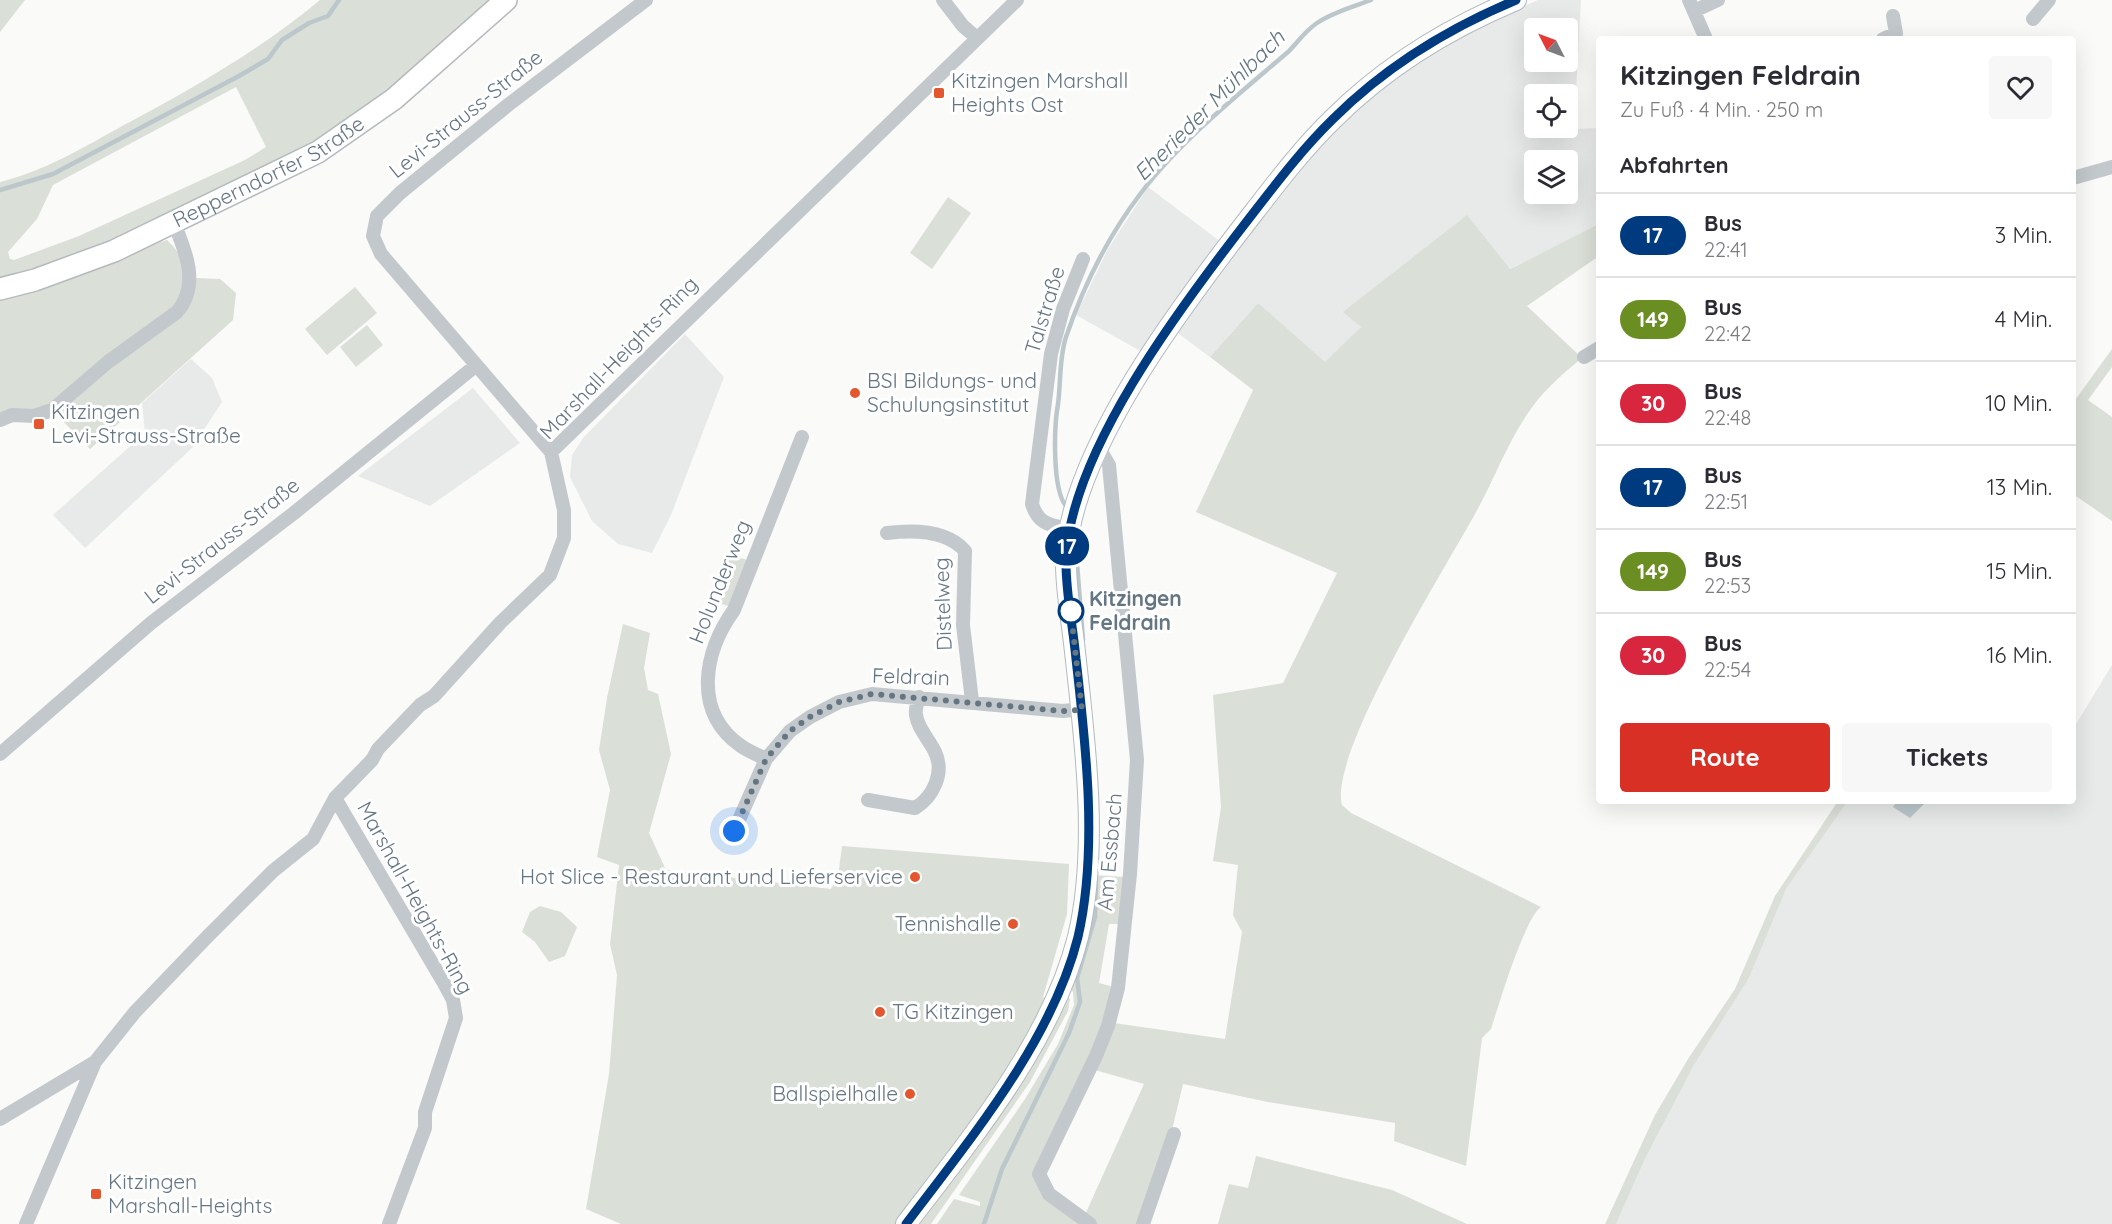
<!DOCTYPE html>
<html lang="de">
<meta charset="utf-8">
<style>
:root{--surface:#fff;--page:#f7f7f7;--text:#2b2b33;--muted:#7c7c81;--line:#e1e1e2;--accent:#d93025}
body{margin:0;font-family:Quicksand,sans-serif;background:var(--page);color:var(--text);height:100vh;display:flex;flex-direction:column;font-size:22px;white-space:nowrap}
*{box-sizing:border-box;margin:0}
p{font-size:20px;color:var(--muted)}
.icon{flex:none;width:33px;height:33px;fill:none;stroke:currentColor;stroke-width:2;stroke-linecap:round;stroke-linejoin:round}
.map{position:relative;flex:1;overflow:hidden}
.details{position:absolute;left:1596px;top:36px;width:480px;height:768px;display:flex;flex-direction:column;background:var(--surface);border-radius:6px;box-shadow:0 6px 24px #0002}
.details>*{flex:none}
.badge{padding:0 12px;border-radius:20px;font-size:21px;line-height:39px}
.needle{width:39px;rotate:312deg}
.tools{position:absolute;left:1524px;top:18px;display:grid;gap:12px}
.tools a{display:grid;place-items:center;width:54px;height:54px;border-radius:6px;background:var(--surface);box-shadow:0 6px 24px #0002;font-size:30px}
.you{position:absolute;width:30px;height:30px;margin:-15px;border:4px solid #fff;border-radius:50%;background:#1a73e8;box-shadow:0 0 0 9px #1a73e833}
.map>.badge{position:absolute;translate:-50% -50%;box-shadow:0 0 0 3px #fff}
h2{padding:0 24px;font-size:22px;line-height:54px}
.round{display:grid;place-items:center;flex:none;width:63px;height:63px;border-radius:6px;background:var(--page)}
.overview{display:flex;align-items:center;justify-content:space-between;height:102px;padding:0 24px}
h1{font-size:28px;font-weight:700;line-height:45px}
.cta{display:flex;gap:12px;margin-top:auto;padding:12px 24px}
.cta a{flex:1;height:69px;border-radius:6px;background:var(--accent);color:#fff;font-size:24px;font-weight:700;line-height:69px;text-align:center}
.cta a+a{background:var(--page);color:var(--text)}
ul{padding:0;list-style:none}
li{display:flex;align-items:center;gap:18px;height:84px;padding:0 24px;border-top:2px solid var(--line)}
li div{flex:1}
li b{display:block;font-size:22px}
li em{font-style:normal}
li .badge{min-width:66px;font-weight:700;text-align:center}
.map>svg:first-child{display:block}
.built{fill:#e8e9e9;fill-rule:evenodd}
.green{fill:#dadfd7;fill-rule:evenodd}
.water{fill:#bbc7cb}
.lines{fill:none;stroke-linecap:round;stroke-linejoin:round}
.stream{stroke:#bbc7cb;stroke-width:4.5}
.secondary-casing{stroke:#b3babf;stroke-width:22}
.primary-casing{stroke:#b5babe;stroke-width:24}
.minor{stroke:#c3c8cc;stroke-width:14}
.secondary{stroke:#fff;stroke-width:20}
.primary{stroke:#fff;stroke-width:21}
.line-casing{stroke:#fff;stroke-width:14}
.line{stroke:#003b80;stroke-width:9}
.walk{stroke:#657683;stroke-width:6;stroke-dasharray:0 10.8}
.poi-dot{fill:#e4572e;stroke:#fff;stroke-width:2}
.stop-dot{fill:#fff;stroke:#003b80;stroke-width:3}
.labels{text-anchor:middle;stroke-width:6;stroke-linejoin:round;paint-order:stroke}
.poi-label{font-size:21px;fill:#657683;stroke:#fff;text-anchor:start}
.street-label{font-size:21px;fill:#657683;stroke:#fff}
.stop-label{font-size:21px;font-weight:bold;fill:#657683;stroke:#fff;text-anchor:start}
.water-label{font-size:22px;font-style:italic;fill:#60757c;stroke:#fff}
</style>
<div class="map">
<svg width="2112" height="1224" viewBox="0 0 2112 1224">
<rect width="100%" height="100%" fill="#fafaf8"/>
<!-- built -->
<path class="built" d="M1538 0H1581L1574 129 1599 128V225L1509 269 1467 216 1344 312 1361 327 1325 363 1258 303 1210 357 1164 323 1142 352 1076 315 1108 249 1148 187 1233 251 1339 123 1420 57 1490 21ZM1534 28H1568V62H1534ZM1534 94H1568V128H1534ZM1534 160H1568V194H1534Z
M685 334 724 377 671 515 652 553 618 544 592 521 570 477 572 455 583 438Z
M191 359 212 378 222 402 192 448 85 548 53 515 145 433 142 403Z
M473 388 520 443 430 506 358 476Z
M2112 665V1224H1616L1645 1159 1694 1065 1749 978 1786 889 1848 801H2073V729Z"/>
<!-- green -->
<path class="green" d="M0 0H25L0 32Z
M320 0H496L341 129 111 243 0 281V182C45 171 84 147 124 125 193 88 260 50 320 0ZM236 87 266 147 245 160 79 236 14 260 10 259 8 252 37 219 53 185Z
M948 197 971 213 932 269 910 253Z
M1467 215 1510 269 1599 224V256L1527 306 1582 358C1565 372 1547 387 1533 406 1509 438 1495 478 1475 514 1447 565 1328 755 1342 805L1351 813 1541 907C1525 917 1498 1007 1491 1029L1482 1038 1466 1166 1394 1141 1395 1123 1268 1102 1183 1084 1172 1130 1140 1224H937L954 1199 980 1206V1202L959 1195 1025 1099 1058 1044 1074 1005 1073 992 1067 984 1092 875 1126 877 1121 924H1109L1099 983 1114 987 1108 1014 1037 1181 1084 1217 1144 1084 1095 1070 1114 1023 1225 1039 1242 932 1233 915 1238 865 1213 861 1221 807 1213 695 1283 683 1337 573 1196 512 1253 390 1210 357 1258 303 1325 362 1361 327 1343 312Z
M167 240C190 262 188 276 178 303L43 409 0 413V293Z
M195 278 220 279 236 293 233 320 90 449 54 412 173 319Z
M355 287 377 313 327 355 305 329Z
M367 325 383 345 356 367 340 347Z
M2112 349V367L2088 400 2112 417V521L2073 494V403Z
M726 553 747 560 731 607 718 603 730 575 722 570Z
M623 624 650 633 644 668 648 690 658 694 671 754 649 833 666 870 831 889 838 877 842 846 1069 864 1067 914 1043 997 1047 1001 1029 1041 902 1224H621L586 1209 609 1074 617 975 610 944 619 865 597 857 610 790 599 750 607 698Z
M1838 801H1848L1786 889 1749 978 1694 1065 1645 1159 1616 1224H1605L1655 1115 1688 1059 1735 989 1775 896Z
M540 906 561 912 577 927 565 956 549 962 535 942 522 932 530 912Z
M1063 991 1070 999 1068 1011 1030 1082 931 1224H910Z
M1256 1156 1392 1190 1467 1224H1218L1229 1184 1248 1188Z"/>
<!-- water -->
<path class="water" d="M1897 801H1927L1910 818 1893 807Z"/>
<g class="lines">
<!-- stream -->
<path class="stream" d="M0 190 53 174 239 76 268 59 282 40 309 23 328 16 339 0
M1066 506C1052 489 1054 427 1058 404 1061 382 1059 358 1066 337 1083 287 1109 235 1141 193 1180 141 1239 94 1288 52 1298 42 1305 31 1317 23 1333 12 1353 7 1371 0
M1078 540 1077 563 1083 640
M984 1224 1002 1169 1069 1033 1080 1002 1077 978 1095 917 1096 879"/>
<!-- secondary casing -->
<g class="secondary-casing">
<path id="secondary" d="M906 1224C970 1140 1052 1041 1078 937 1099 849 1085 741 1075 652 1072 621 1065 588 1066 557 1071 452 1180 308 1244 225 1272 189 1300 151 1333 119 1385 67 1449 28 1516 0"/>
</g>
<!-- primary casing -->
<g class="primary-casing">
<g id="primary">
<path id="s1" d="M0 289 35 280 114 251 318 152 394 99 506 0"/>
</g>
</g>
<!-- minor -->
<path class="minor" d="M943 0 963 26 977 38
M1689 0 1706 39
M1694 11 1718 0
M2033 19 2049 0
M1883 39 1896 33 1893 16
M2073 178 2112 167
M1584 357 1599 348
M0 420 12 415 34 416 52 410 108 362 177 312C200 285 186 252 174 223
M551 452 1017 0
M1068 529C1050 525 1038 524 1032 504L1051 354 1063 309 1083 259
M887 533C912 530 947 530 965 551L963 625 972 701
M0 754 151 623 294 513 474 367
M766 759C758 755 748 751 741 746 692 712 704 651 734 610L802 437
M335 798 445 985 453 1000 456 1018 425 1112V1128L389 1224
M868 800 915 808C933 797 945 773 935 752 929 739 918 729 916 715 915 709 917 703 919 697
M734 831 766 759 790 731 810 717 839 702 872 694 1063 711 1082 709
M0 1119 95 1062
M26 1224 95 1062 135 1012 207 937 273 871 313 839 335 798 372 760 378 749 420 705 434 696 500 623 550 575 564 538V510L551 452 381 254 373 236 377 216 400 193 508 105 646 0
M1090 1224 1049 1194 1039 1174 1096 1056 1108 1026 1118 988 1130 874 1137 760 1109 465 1099 448
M1143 1224 1174 1134"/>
<!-- secondary -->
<use href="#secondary" class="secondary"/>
<!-- primary -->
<use href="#primary" class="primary"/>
</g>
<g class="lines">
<!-- line casing -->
<g class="line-casing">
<path id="line" d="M906 1224C970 1139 1052 1041 1078 937 1098 851 1086 746 1076 659 1073 626 1065 590 1066 557 1072 451 1179 309 1244 225 1272 189 1300 151 1333 119 1385 67 1449 28 1516 0"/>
</g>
<!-- line -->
<use href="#line" class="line"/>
<!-- walk -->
<path class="walk" d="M734 831 766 759 790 731 810 717 839 702 872 694 1063 711 1082 710 1070 605 1071 611"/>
</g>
<!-- markers -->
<g class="poi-dot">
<rect x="933" y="87" width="12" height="12" rx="3"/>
<circle cx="855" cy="393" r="6"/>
<rect x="33" y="418" width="12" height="12" rx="3"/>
<circle cx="915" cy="877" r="6"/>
<circle cx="1013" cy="924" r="6"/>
<circle cx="880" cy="1012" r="6"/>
<circle cx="910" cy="1094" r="6"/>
<rect x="90" y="1188" width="12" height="12" rx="3"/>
</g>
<circle class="stop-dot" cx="1071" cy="611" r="12"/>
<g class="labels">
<!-- poi labels -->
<g class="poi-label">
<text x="951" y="88">Kitzingen Marshall<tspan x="951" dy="24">Heights Ost</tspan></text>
<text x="867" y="388">BSI Bildungs- und<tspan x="867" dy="24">Schulungsinstitut</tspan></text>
<text x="51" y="419">Kitzingen<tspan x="51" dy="24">Levi-Strauss-Straße</tspan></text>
<text x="903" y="884" text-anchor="end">Hot Slice - Restaurant und Lieferservice</text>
<text x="1001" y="931" text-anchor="end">Tennishalle</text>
<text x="892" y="1019">TG Kitzingen</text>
<text x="898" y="1101" text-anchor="end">Ballspielhalle</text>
<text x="108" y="1189">Kitzingen<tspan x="108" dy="24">Marshall-Heights</tspan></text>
</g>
<!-- street labels -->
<g class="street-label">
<text transform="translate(466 114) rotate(-39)" y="7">Levi-Strauss-Straße</text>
<text dy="7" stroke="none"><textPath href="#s1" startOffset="294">Repperndorfer Straße</textPath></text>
<text transform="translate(1045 310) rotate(-73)" y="7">Talstraße</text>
<text transform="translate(619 358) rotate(-46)" y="7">Marshall-Heights-Ring</text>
<text transform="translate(222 541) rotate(-38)" y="7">Levi-Strauss-Straße</text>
<text transform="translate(720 582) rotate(-68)" y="7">Holunderweg</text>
<text transform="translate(943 604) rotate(-92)" y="7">Distelweg</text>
<text transform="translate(911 677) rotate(2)" y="7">Feldrain</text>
<text transform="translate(1110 852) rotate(-85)" y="7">Am Essbach</text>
<text transform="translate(415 898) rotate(61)" y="7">Marshall-Heights-Ring</text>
</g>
<!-- stop labels -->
<g class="stop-label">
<text x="1089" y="606">Kitzingen<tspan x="1089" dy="24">Feldrain</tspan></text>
</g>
<!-- water labels -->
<g class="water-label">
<text transform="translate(1209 105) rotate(-45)" y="8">Eherieder Mühlbach</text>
</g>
</g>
</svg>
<div class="tools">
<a><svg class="needle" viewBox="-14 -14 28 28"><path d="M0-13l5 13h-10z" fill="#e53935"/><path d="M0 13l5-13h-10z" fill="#7c7c81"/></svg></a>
<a><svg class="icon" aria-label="locate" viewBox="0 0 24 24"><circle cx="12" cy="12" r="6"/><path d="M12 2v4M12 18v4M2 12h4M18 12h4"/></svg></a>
<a><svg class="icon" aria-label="layers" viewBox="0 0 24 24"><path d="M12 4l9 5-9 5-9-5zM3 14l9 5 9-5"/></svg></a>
</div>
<div class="you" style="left:734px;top:831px"></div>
<b class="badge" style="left:1067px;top:546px;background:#003b80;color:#fff">17</b>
<section class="details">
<div class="overview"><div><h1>Kitzingen Feldrain</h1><p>Zu Fuß · 4 Min. · 250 m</p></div><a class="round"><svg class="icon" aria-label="heart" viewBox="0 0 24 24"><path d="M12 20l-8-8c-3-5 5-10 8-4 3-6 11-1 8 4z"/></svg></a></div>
<h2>Abfahrten</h2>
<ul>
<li><span class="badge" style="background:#003b80;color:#fff">17</span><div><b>Bus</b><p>22:41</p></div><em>3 Min.</em></li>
<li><span class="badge" style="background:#6b8e23;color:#fff">149</span><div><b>Bus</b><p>22:42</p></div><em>4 Min.</em></li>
<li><span class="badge" style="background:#d7263d;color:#fff">30</span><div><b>Bus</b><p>22:48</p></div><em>10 Min.</em></li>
<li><span class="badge" style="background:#003b80;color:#fff">17</span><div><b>Bus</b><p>22:51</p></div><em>13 Min.</em></li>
<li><span class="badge" style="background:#6b8e23;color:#fff">149</span><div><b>Bus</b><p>22:53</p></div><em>15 Min.</em></li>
<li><span class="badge" style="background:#d7263d;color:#fff">30</span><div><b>Bus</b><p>22:54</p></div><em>16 Min.</em></li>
</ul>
<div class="cta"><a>Route</a><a>Tickets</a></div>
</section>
</div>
